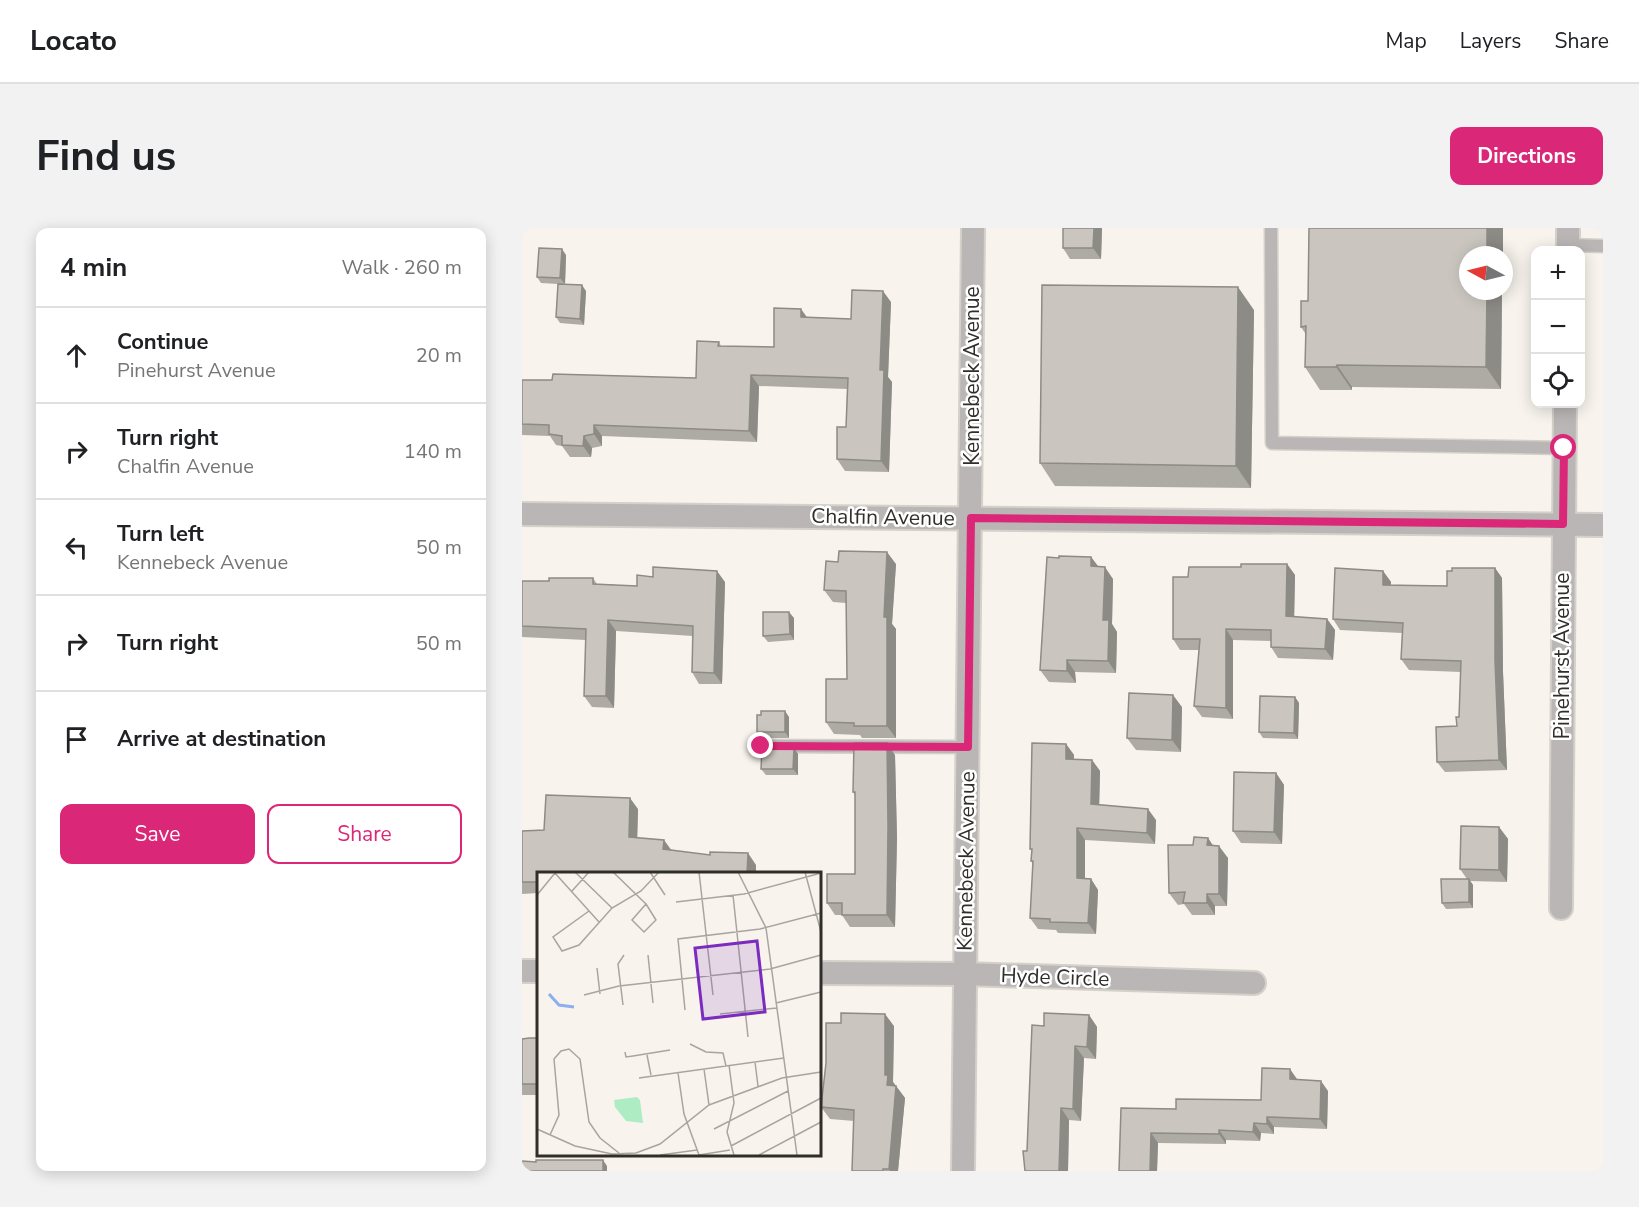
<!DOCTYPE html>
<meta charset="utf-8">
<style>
:root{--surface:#fff;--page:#f2f2f2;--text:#202124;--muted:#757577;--line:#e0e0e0;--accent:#db2777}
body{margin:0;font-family:"Nunito Sans",sans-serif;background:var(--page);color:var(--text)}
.controls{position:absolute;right:18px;top:18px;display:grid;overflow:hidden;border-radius:12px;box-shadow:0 3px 15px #0003}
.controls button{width:54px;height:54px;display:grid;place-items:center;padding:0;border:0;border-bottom:2px solid var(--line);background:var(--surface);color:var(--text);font:30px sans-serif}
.compass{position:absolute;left:937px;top:18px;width:54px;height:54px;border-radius:50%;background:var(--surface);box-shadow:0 3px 15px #0003;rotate:277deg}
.stop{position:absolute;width:18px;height:18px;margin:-14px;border:4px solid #db2777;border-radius:50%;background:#fff}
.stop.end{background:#db2777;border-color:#fff;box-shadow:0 2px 6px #0008}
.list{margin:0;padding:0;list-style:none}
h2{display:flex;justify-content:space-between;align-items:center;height:78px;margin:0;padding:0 24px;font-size:26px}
h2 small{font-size:20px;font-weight:400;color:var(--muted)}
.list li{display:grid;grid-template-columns:39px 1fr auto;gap:18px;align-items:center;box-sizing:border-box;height:96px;padding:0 24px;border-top:2px solid var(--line)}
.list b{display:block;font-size:22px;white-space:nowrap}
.list p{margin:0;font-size:20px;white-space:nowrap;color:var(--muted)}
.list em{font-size:20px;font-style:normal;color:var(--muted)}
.actions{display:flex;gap:12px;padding:18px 24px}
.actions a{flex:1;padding:14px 0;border:2px solid var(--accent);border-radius:12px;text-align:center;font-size:21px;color:var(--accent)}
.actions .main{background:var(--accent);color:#fff}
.icon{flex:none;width:33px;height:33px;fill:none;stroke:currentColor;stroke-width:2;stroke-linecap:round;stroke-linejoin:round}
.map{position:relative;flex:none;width:1081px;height:943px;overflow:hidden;border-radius:12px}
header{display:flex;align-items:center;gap:36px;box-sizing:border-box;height:84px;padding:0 30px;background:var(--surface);border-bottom:2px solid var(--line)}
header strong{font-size:28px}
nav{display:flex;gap:33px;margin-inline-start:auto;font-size:21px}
.intro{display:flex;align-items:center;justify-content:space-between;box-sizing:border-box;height:144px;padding:0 36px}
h1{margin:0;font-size:42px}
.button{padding:15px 27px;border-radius:12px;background:var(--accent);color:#fff;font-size:21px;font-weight:700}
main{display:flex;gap:36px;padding:0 36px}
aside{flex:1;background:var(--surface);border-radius:12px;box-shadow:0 3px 15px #0003}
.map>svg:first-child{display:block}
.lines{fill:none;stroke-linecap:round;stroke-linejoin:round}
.service-casing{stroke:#d4d0ca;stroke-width:15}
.minor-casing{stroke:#d4d0ca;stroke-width:26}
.service{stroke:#bab6b5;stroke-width:12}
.minor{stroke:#bab6b5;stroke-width:22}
.wall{fill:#aeaaa4}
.shaded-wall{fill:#8d8b86}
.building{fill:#cac6bf;stroke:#8d8b86;stroke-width:1.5}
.route{stroke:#db2777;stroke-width:8}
.labels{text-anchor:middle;stroke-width:5;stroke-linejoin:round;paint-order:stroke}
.street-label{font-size:21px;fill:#302e2b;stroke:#fff}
.inset-river{fill:none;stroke:#8daef0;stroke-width:3}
.inset-road{fill:none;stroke:#a8a59f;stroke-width:1.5}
.view{fill:#7b2cbf;fill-opacity:0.15;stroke:#7b2cbf;stroke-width:3}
.inset-edge{fill:none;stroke:#302e2b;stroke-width:3}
</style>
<header>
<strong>Locato</strong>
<nav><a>Map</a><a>Layers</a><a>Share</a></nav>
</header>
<div class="intro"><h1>Find us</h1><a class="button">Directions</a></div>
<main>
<aside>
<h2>4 min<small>Walk · 260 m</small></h2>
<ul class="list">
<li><svg class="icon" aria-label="ahead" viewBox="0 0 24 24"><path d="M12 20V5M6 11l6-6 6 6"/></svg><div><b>Continue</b><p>Pinehurst Avenue</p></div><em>20 m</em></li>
<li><svg class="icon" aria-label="right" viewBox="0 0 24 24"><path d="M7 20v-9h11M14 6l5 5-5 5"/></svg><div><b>Turn right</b><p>Chalfin Avenue</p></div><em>140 m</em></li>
<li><svg class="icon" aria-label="left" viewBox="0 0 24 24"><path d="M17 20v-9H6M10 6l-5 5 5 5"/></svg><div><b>Turn left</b><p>Kennebeck Avenue</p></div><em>50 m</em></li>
<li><svg class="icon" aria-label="right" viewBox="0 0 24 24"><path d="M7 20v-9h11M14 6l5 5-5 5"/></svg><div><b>Turn right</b></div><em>50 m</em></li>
<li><svg class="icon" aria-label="arrive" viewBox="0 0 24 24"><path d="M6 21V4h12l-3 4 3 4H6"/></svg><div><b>Arrive at destination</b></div></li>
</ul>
<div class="actions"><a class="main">Save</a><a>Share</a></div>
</aside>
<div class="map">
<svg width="1081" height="943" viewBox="0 0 1081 943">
<rect width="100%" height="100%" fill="#f8f4ed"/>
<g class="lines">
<defs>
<g id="service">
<polyline points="749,0 750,215 1042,220"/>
<polyline points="1046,17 1081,18"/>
<polyline points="239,518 446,519"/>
</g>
<g id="minor">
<polyline points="1046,0 1046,22"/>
<polyline points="0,286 1081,297"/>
<polyline points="1039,680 1043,176"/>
<polyline points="0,743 16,743"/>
<polyline points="297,745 443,746 732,755"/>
<polyline points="441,943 451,0"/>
</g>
</defs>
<use href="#service" class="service-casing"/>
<use href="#minor" class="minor-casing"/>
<use href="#service" class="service"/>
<use href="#minor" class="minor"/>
</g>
<g class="wall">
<polygon points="580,0 579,31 548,31 541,20"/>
<polygon points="787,0 981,0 981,27 946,27 946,63 980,63 979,161 830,159 830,162 798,162 783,139 783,105 779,99 786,73"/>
<polygon points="44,27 43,56 64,63 62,97 38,95 34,89 36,56 19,55 15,49"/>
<polygon points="369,74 366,149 370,154 367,244 323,243 315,231 324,199 325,161 237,158 235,214 80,208 80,218 70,220 69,229 48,229 40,218 34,217 28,208 0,207 0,152 30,152 174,150 197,114 199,118 252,119 284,89 329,91"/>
<polygon points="732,82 729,260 533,258 518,235"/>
<polygon points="569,329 576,338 591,351 590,396 595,404 594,445 553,444 554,455 527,454 518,442 537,330"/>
<polygon points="374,336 370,396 374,401 374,510 340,510 338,507 312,506 304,494 325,451 324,375 311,374 302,362"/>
<polygon points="765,336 773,347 772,389 805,391 813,402 811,432 756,430 749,419 749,413 711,412 711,491 680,489 672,478 677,422 658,422 651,411 719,339"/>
<polygon points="973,340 980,350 981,444 985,542 923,544 915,534 935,498 937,489 939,444 887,442 879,431 880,405 818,402 811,391 861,343 869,354 869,357 925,358"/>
<polygon points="71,350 75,356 115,358 203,354 200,456 177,456 170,444 171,408 94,403 92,480 70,479 62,468 64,412 0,409 0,353 27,353"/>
<polygon points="272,390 272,412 246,414 241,408"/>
<polygon points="773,469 777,475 776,511 741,510 737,504"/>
<polygon points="660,479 659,524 614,522 605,510"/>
<polygon points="239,487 267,489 267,510 239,510 235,504"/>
<polygon points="544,516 552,527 552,531 570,532 578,543 577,577 634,592 633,616 563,612 563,651 569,651 576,662 574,706 536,705 534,702 516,701 508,690 511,636 509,633 510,623 508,621"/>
<polygon points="272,520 276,526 276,547 244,547 239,541"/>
<polygon points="373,527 375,610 373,699 328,699 320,687 313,687 305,675 333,646 333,567 331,564"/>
<polygon points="754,545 762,557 760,616 719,615 711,603"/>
<polygon points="116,581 115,610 150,622 234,637 234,646 16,646 16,665 0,666 0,603 22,602"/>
<polygon points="977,599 986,611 985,654 948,653 951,657 951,680 924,681 920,675 945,651 938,641"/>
<polygon points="686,610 691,618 706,630 705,678 693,678 693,687 670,687 662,676 656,677 647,665 671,617"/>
<polygon points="567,787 575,799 574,831 562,830 559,893 547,892 546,943 503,943 522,798"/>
<polygon points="372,798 371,854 383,870 376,943 330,943 332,893 308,891 299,879"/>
<polygon points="16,810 16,867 0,867 0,868 0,811"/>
<polygon points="775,851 806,863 805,901 752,899 752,906 739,905 738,913 704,912 704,916 636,915 635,943 597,943 599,880 654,881 739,872"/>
</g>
<g class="shaded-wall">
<polygon points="572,0 580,0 579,31 571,20"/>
<rect x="965" y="0" width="16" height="27"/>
<polygon points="40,21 44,27 43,56 38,50"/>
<polygon points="60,57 64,63 62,97 58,91"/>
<polygon points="716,59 732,82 729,260 714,238"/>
<polygon points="361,63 369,74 366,149 370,154 367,244 359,233 358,142"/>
<polygon points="965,63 980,63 979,161 964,139"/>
<polygon points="279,81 287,92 279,89"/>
<polygon points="815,137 830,159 830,162 814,139"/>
<polygon points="229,147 237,158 235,214 227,203"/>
<polygon points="72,197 80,208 80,218 72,206"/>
<polygon points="62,208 70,220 69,229 61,218"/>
<polygon points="365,324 374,336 370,396 374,401 374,510 365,498 362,389"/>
<polygon points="569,329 578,341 569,338"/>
<polygon points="765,336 773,347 772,399 764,388"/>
<polygon points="583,339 591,351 590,396 595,404 594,445 586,433 581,392"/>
<polygon points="973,340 980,350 981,444 985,542 977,532 973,433"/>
<polygon points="195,343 203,354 200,456 192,445"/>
<polygon points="861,343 869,354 868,368 861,357"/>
<polygon points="267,384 272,390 272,412 268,406"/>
<polygon points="805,391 813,402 811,432 803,421"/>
<polygon points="86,392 94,403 92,480 84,468"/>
<polygon points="704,401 711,412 711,491 704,480"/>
<polygon points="545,432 553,444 554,455 545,443"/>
<polygon points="651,467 660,479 659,524 650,512"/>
<polygon points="773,469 777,475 776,511 772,505"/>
<polygon points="263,483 267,489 267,510 263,504"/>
<polygon points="365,515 373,527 375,610 373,699 365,687"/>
<polygon points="544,516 552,527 551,543 544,531"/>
<polygon points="272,520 276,526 276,547 271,541"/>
<polygon points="570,532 578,543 577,587 569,576"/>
<polygon points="754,545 762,557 760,616 752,604"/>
<polygon points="108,570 116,581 115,620 107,609"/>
<polygon points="626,581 634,592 633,616 625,605"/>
<polygon points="977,599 986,611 985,654 977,642"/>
<polygon points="555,600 563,612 563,661 555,650"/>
<polygon points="686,610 694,622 685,617"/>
<polygon points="142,612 150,623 141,621"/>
<polygon points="697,618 706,630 705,678 697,666"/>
<polygon points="226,625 234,637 234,646 225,646"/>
<polygon points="569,651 576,662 574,706 566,695"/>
<polygon points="947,651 951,657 951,680 947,674"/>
<polygon points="685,666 693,678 693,687 685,675"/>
<polygon points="363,786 372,798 371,854 383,870 376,943 368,943 367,941 365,857 363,847"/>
<polygon points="567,787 575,799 574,831 565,819"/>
<polygon points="553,818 562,830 559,893 551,881"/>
<polygon points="768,841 775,851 775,861 768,851"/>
<polygon points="799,853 806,863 805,901 798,891"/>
<polygon points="539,880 547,892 546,943 537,943"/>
<polygon points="745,889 752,899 752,906 745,896"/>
<polygon points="732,895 739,905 738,913 731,904"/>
<polygon points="697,902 704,912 704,916 697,906"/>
<polygon points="629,905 636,915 635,943 628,943"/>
<polygon points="81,932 85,938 85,943 81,943"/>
</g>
<g class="building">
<polygon points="541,0 572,0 571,20 541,20"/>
<polygon points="787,0 965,0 965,27 946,27 946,63 965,63 964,139 815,137 814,139 783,139 784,98 779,99 779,73 786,73"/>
<polygon points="17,20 40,21 38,50 15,49"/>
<polygon points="36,56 60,57 58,91 34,89"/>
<polygon points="520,57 716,59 714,238 518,235"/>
<polygon points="330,62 361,63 358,142 362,142 359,233 315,231 315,199 324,199 326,150 229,147 227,203 72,197 72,206 62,208 61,218 40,217 40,208 27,206 27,197 0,196 0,152 30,152 31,146 174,150 175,113 197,114 196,118 252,119 252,80 279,81 279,89 329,91"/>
<polygon points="317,323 365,324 362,389 365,389 365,498 332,498 332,495 304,494 304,451 325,451 324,363 302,362 304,333 316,334"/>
<polygon points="537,328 569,329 569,338 583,339 581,392 587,392 586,433 545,432 545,443 518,442 525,329 537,330"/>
<polygon points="719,336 765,336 764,388 805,391 803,421 749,419 749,402 704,401 704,480 672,478 678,411 651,411 651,349 666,349 667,339 719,339"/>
<polygon points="131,339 195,343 192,445 170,444 171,398 86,392 84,468 62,468 64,401 0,398 0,353 27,353 27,350 71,350 71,356 115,358 115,347 131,349"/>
<polygon points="813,340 861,343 861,357 925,358 925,343 930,343 930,340 973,340 973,433 977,532 915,534 914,499 935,498 934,489 937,489 939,433 879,431 881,395 811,391"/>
<polygon points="241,384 267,384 268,406 241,408"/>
<polygon points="607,465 651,467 650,512 605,510"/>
<polygon points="738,468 773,469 772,505 737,504"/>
<polygon points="239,483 263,483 263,504 235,504 235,487 239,487"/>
<polygon points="332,515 365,515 366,598 365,687 320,687 320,675 305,675 305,646 333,646 333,564 331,564"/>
<polygon points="510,515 544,516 544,531 570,532 569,576 626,581 625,605 555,600 555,650 569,651 566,695 528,694 528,691 508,690 511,633 509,633 510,621 508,621"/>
<polygon points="240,520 272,520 271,541 239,541"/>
<polygon points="712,544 754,545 752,604 711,603"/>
<polygon points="24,567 108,570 107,609 142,612 141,621 188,627 188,624 226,625 225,646 16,646 16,654 0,654 0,603 22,602"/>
<polygon points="939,598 977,599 977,642 938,641"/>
<polygon points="672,609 686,610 685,617 697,618 697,666 685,666 685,675 661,675 663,664 647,665 646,617 671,617"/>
<polygon points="919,651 947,651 947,674 920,675"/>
<polygon points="319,785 363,786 363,847 366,847 365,857 374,858 367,941 361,941 361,943 330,943 332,882 299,879 304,835 304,795 319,795"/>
<polygon points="522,785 567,787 565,819 553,818 551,881 539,880 537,943 503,943 501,923 505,923 510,797 522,798"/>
<polygon points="7,810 16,810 16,856 0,856 0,811"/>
<polygon points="740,840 768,841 768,851 799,853 798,891 745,889 745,896 732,895 731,904 697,902 697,906 629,905 628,943 597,943 599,880 654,881 654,871 739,872"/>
<polygon points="14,932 81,932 81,943 0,943 0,933 14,934"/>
</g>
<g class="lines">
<polyline class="route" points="239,518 446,519 449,290 1041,296 1042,220"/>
</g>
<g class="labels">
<g class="street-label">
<text transform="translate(450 148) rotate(-90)" y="7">Kennebeck Avenue</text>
<text transform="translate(361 289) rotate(1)" y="7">Chalfin Avenue</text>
<text transform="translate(1040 428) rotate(-90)" y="7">Pinehurst Avenue</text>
<text transform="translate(444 633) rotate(-89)" y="7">Kennebeck Avenue</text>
<text transform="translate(533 749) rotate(2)" y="7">Hyde Circle</text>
</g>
</g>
<g transform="translate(15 644)">
<rect width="284" height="284" fill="#f8f4ed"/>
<path d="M100,225L103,228L106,251L89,249L78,235L77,228Z" fill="#aeecc3"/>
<path class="inset-river" d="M12,122L22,133L37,135"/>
<path class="inset-road" d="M17,0L62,50M38,0L75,36M76,0L109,32M113,0L128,23M162,0L176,123M201,0L229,56L260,283M268,0L284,60M35,19L52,0M0,23L18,1M196,23L211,165M139,30L207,22L284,1M109,32L119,48L107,60L95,48ZM52,39L16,65L25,79L42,73L75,36L104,19L122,0M111,83L116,131M60,96L63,122M47,123L82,114L233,97L284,83M239,131L284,120M86,133L81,92L87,83M148,138L141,67L223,57L284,41M183,142L240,136M153,172L169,180L186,181L189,194M88,180L89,185L96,184L133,178M110,183L114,203M218,190L221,214M192,193L197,231L190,260L197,283M167,197L172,233M141,201L147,242L162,283M102,206L247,186M0,257L38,274L75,282L99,281L123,272L172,233L245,206L284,200M177,257L251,219M13,263L22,243L17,187L24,179L32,177L43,187L52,250L63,266L82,281M194,274L284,226M123,283L160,278M162,283L193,278M222,283L284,250"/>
<path class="view" d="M220,69L228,140L166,147L158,76Z"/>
<rect width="284" height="284" class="inset-edge"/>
</g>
</svg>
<div class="controls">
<button>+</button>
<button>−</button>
<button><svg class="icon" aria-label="locate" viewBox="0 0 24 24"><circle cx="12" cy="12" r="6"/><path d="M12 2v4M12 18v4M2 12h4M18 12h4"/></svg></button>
</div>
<svg class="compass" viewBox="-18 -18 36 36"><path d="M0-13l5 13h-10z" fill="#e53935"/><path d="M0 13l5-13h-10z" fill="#757577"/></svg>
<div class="stop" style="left:1042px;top:220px"></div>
<div class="stop end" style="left:239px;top:518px"></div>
</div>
</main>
